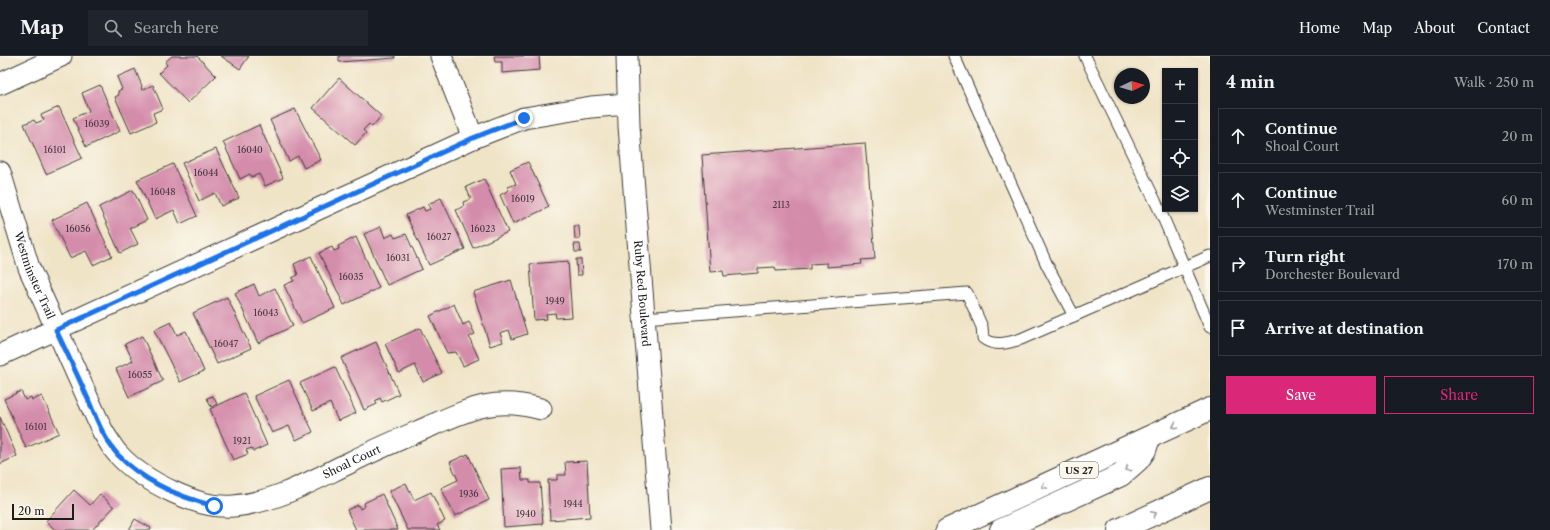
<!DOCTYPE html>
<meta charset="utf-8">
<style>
:root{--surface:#171b24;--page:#20242c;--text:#f1f3f6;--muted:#9ea1a6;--line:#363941;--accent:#db2777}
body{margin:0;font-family:"Libre Caslon Text",serif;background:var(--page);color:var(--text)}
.controls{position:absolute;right:12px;top:12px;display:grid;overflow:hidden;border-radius:0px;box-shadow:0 1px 3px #0004}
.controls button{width:36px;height:36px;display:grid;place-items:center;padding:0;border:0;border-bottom:1px solid var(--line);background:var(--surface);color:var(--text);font:20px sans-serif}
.compass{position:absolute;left:1114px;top:12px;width:36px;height:36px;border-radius:50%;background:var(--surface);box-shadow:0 1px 3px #0004;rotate:86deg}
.scale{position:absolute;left:12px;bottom:10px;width:62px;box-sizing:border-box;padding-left:4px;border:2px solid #1c1c1c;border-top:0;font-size:11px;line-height:14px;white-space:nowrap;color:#1c1c1c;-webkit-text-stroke:3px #fbf7ec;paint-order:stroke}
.stop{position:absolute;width:12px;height:12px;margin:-9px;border:3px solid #1a73e8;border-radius:50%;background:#fff}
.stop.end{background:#1a73e8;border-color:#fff;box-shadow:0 1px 4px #0008}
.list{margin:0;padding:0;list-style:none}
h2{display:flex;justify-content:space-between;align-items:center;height:52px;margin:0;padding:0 16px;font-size:17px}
h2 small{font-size:13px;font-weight:400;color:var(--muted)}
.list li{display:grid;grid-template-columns:26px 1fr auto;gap:12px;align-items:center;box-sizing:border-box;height:56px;margin:0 8px 8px;padding:0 8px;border:1px solid var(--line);border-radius:0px}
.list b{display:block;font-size:15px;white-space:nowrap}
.list p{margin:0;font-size:13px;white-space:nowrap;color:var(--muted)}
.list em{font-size:13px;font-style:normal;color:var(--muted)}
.actions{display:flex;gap:8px;padding:12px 16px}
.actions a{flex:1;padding:9px 0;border:1px solid var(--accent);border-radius:0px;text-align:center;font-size:14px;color:var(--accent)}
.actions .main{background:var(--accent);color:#fff}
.icon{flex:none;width:22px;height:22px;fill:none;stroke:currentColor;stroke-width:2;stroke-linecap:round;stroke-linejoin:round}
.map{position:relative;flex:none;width:1210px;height:474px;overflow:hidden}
header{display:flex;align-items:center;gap:24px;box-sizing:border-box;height:56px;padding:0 20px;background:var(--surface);border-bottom:1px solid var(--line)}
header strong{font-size:19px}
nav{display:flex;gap:22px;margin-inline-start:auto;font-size:14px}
.search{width:280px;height:36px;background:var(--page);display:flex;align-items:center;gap:10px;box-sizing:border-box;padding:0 14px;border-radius:0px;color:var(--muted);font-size:15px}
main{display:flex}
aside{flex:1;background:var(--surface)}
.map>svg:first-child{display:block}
.building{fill:#d48cab}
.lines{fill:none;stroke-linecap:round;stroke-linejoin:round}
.service-casing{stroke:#3c3a36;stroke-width:13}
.minor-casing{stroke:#3c3a36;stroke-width:23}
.trunk-casing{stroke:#3c3a36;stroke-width:24}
.service{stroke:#fff;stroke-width:11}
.minor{stroke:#fff;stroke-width:21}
.trunk{stroke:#fff;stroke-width:22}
.oneway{stroke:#999}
.route{stroke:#1a73e8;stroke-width:5}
.labels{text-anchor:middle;stroke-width:3;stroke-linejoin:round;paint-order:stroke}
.number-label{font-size:9px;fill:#4a3840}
.shield{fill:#fbf7ec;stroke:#5f5e5a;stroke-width:1}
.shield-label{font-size:10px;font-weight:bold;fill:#1c1c1c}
.street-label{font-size:11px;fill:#1c1c1c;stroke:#fbf7ec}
</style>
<header>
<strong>Map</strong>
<div class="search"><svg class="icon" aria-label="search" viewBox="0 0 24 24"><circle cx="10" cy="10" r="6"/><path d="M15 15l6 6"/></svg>Search here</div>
<nav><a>Home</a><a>Map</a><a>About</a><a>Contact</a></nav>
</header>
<main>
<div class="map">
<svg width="1210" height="474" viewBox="0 0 1210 474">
<rect width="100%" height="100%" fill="#fbf7ec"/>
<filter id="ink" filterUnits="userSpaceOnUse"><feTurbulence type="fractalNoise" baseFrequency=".025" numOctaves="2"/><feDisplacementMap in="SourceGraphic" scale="8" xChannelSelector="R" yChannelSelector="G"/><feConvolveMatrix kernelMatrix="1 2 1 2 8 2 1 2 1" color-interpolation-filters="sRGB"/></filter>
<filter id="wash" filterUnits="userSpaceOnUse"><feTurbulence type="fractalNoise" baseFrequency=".012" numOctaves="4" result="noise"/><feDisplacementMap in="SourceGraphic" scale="16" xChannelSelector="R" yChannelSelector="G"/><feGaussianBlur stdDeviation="0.9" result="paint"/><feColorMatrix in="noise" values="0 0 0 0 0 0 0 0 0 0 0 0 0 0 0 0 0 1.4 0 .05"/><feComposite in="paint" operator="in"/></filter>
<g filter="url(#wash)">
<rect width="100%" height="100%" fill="#f0e4c7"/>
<g id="blocks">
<g class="building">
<polygon points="172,0 197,0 216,20 188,47 159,17 167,9 165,6"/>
<polygon points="221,0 249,0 240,13"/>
<polygon points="339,0 395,0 395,2 339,6"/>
<polygon points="494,0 539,0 540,14 502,17 502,6 495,6"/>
<polygon points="135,13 142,30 141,31 142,34 153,29 163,53 153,57 156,66 131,77 115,41 119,39 118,35 122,33 117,21"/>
<polygon points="339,22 381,60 372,71 369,68 363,74 366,77 355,89 313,52"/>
<polygon points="100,29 120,75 86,91 73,62 89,55 82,37"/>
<polygon points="59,51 82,102 46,118 24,68 34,64 36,67 44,64 41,59"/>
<polygon points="295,53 321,104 304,112 298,100 289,105 270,64"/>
<polygon points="259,69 283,122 265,130 259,118 252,121 250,118 240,123 223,86"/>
<polygon points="865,87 867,109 868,109 875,203 861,204 862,208 827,211 827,207 810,208 810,213 776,215 775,211 758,212 758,217 724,220 723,215 710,216 702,99"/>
<polygon points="216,93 239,142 221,150 215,137 199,145 182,107"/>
<polygon points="528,106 549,151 513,168 500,139 509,134 508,131 516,128 510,114"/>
<polygon points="173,108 197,160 180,168 174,154 155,163 137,124"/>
<polygon points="484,123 508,176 473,192 456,154 464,150 463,146 471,143 466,131"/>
<polygon points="133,134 147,164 130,172 138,188 120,197 99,151"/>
<polygon points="441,142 465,193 429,209 406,159 423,151 425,155 430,153 428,148"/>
<polygon points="87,147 112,200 93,209 86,195 70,202 52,164"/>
<polygon points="574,170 579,170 580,183 575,183"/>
<polygon points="381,171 385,182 393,178 395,182 406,178 422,213 387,229 364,178"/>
<polygon points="356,181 379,232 344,249 319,197 332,191 334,195 339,193 338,190"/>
<polygon points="574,188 580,188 581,196 575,196"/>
<polygon points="311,200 335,252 302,267 284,229 294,225 292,222 298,219 294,208"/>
<polygon points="576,203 581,203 582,219 577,219"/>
<polygon points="568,205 572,261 556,262 555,257 546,258 547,263 534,264 530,208"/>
<polygon points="511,224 527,278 512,283 509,274 500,277 503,286 490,290 473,236"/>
<polygon points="254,228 259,240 275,232 293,270 258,287 235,237"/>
<polygon points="227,241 251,292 217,308 193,257"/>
<polygon points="454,248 463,269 469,266 475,278 469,281 479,303 463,310 456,296 447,297 430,260"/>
<polygon points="171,266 177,279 186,275 204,315 180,326 154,274"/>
<polygon points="420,272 442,317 423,326 415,309 399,317 385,288"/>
<polygon points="142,280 163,325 129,341 116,313 133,305 125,288"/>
<polygon points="376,286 399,338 382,346 380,342 375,345 377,348 364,354 341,302"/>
<polygon points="335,311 356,357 338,365 330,347 313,355 300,327"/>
<polygon points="289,324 313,376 296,384 289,370 272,377 254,340"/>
<polygon points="21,335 25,344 31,341 32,344 42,340 59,377 26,392 4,343"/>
<polygon points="244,337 267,389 254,395 252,392 246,394 248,398 233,404 210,353"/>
<polygon points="213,340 217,348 211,351 207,342"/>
<polygon points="0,361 17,400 0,408"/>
<polygon points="468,398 489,444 455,460 441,432 458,424 450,406"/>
<polygon points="587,405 590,461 550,464 548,424 557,424 557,419 566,419 565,406"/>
<polygon points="521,412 522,424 530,424 530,427 540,427 543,468 504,471 501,413"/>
<polygon points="406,427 414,444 431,436 445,465 437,469 440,474 408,474 389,435"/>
<polygon points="74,434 90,449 100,438 114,451 92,474 55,474 46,465"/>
<polygon points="382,438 398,474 356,474 347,454 358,449 360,453 365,450 364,447"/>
<polygon points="135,463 151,472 150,474 129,474"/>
</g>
</g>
</g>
<g filter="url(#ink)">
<use href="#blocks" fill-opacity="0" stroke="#3c3a36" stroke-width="1"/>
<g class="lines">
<defs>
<g id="service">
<polyline points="954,0 1047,209 1074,260"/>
<polyline points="1085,0 1162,159 1210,271"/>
<path d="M644,262L967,237L982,271L983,282C994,291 1008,287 1021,283L1210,200"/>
</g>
<g id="minor">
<polyline points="441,0 473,82"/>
<path id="s1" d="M627,0L629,70L661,474"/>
<polyline points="0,28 61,0"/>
<path id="s2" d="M0,116L29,212L103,376C108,383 112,392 118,398C133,415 154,427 173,436C193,445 212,452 234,450C277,446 315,423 353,405C377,393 403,382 428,371C469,353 495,340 541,353"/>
<polyline points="0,299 473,82 524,62 591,51 627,48"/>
</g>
<g id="trunk">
<polyline points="947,474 1210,353"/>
<polyline points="1001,474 1121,419 1138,404 1145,394 1149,382"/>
<polyline points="1119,474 1210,432"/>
</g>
</defs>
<use href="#service" class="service-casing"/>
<use href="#minor" class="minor-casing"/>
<use href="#trunk" class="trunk-casing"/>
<use href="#service" class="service"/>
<use href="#minor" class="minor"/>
<use href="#trunk" class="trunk"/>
</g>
<defs><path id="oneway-chevron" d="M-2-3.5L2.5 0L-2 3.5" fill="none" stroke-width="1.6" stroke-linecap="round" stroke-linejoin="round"/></defs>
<g class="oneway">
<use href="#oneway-chevron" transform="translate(1175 370) rotate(155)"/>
<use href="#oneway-chevron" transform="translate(1128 413) rotate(142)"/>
<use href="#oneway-chevron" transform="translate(1044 430) rotate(155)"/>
<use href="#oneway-chevron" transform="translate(1154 458) rotate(-25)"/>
</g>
</g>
<g class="lines" filter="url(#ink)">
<path class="route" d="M214,450C179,441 143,425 118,399C104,383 96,362 88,343C78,320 67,297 56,274L473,82L524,62"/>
</g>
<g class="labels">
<g class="number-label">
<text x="97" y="71">16039</text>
<text x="55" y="97">16101</text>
<text x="250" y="97">16040</text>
<text x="206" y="120">16044</text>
<text x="163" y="139">16048</text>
<text x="523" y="146">16019</text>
<text x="781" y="152">2113</text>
<text x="78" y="176">16056</text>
<text x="483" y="176">16023</text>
<text x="439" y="184">16027</text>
<text x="398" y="205">16031</text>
<text x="351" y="224">16035</text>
<text x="555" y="248">1949</text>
<text x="266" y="260">16043</text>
<text x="226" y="291">16047</text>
<text x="140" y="322">16055</text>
<text x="36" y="374">16101</text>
<text x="242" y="388">1921</text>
<text x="469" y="441">1936</text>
<text x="573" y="451">1944</text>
<text x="526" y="461">1940</text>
</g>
<rect class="shield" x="1060" y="406" width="38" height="16" rx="3"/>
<g class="shield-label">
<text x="1079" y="418">US 27</text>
</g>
<g class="street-label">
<text dy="4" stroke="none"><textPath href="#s2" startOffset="109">Westminster Trail</textPath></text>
<text dy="4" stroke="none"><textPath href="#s1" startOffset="238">Ruby Red Boulevard</textPath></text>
<text dy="4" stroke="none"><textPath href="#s2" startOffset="564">Shoal Court</textPath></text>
</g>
</g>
</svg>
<div class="controls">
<button>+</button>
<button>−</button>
<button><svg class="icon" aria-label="locate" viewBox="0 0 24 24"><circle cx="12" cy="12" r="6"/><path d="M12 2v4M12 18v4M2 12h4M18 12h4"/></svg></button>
<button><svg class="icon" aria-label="layers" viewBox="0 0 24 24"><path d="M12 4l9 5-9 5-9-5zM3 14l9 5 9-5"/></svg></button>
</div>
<svg class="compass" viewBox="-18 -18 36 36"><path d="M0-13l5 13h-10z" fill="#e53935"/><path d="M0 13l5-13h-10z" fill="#9ea1a6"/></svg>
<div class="scale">20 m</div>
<div class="stop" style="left:214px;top:450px"></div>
<div class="stop end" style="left:524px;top:62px"></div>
</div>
<aside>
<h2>4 min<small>Walk · 250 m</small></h2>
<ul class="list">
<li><svg class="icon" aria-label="ahead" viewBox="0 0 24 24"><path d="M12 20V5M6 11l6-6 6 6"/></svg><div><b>Continue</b><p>Shoal Court</p></div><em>20 m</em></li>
<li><svg class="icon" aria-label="ahead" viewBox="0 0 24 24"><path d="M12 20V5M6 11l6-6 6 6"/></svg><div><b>Continue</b><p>Westminster Trail</p></div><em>60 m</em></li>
<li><svg class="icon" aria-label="right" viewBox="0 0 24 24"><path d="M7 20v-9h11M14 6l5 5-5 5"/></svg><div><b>Turn right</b><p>Dorchester Boulevard</p></div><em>170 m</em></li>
<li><svg class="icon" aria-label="arrive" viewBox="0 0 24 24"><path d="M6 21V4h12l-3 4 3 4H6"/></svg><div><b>Arrive at destination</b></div></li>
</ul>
<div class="actions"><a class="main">Save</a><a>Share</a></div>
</aside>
</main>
